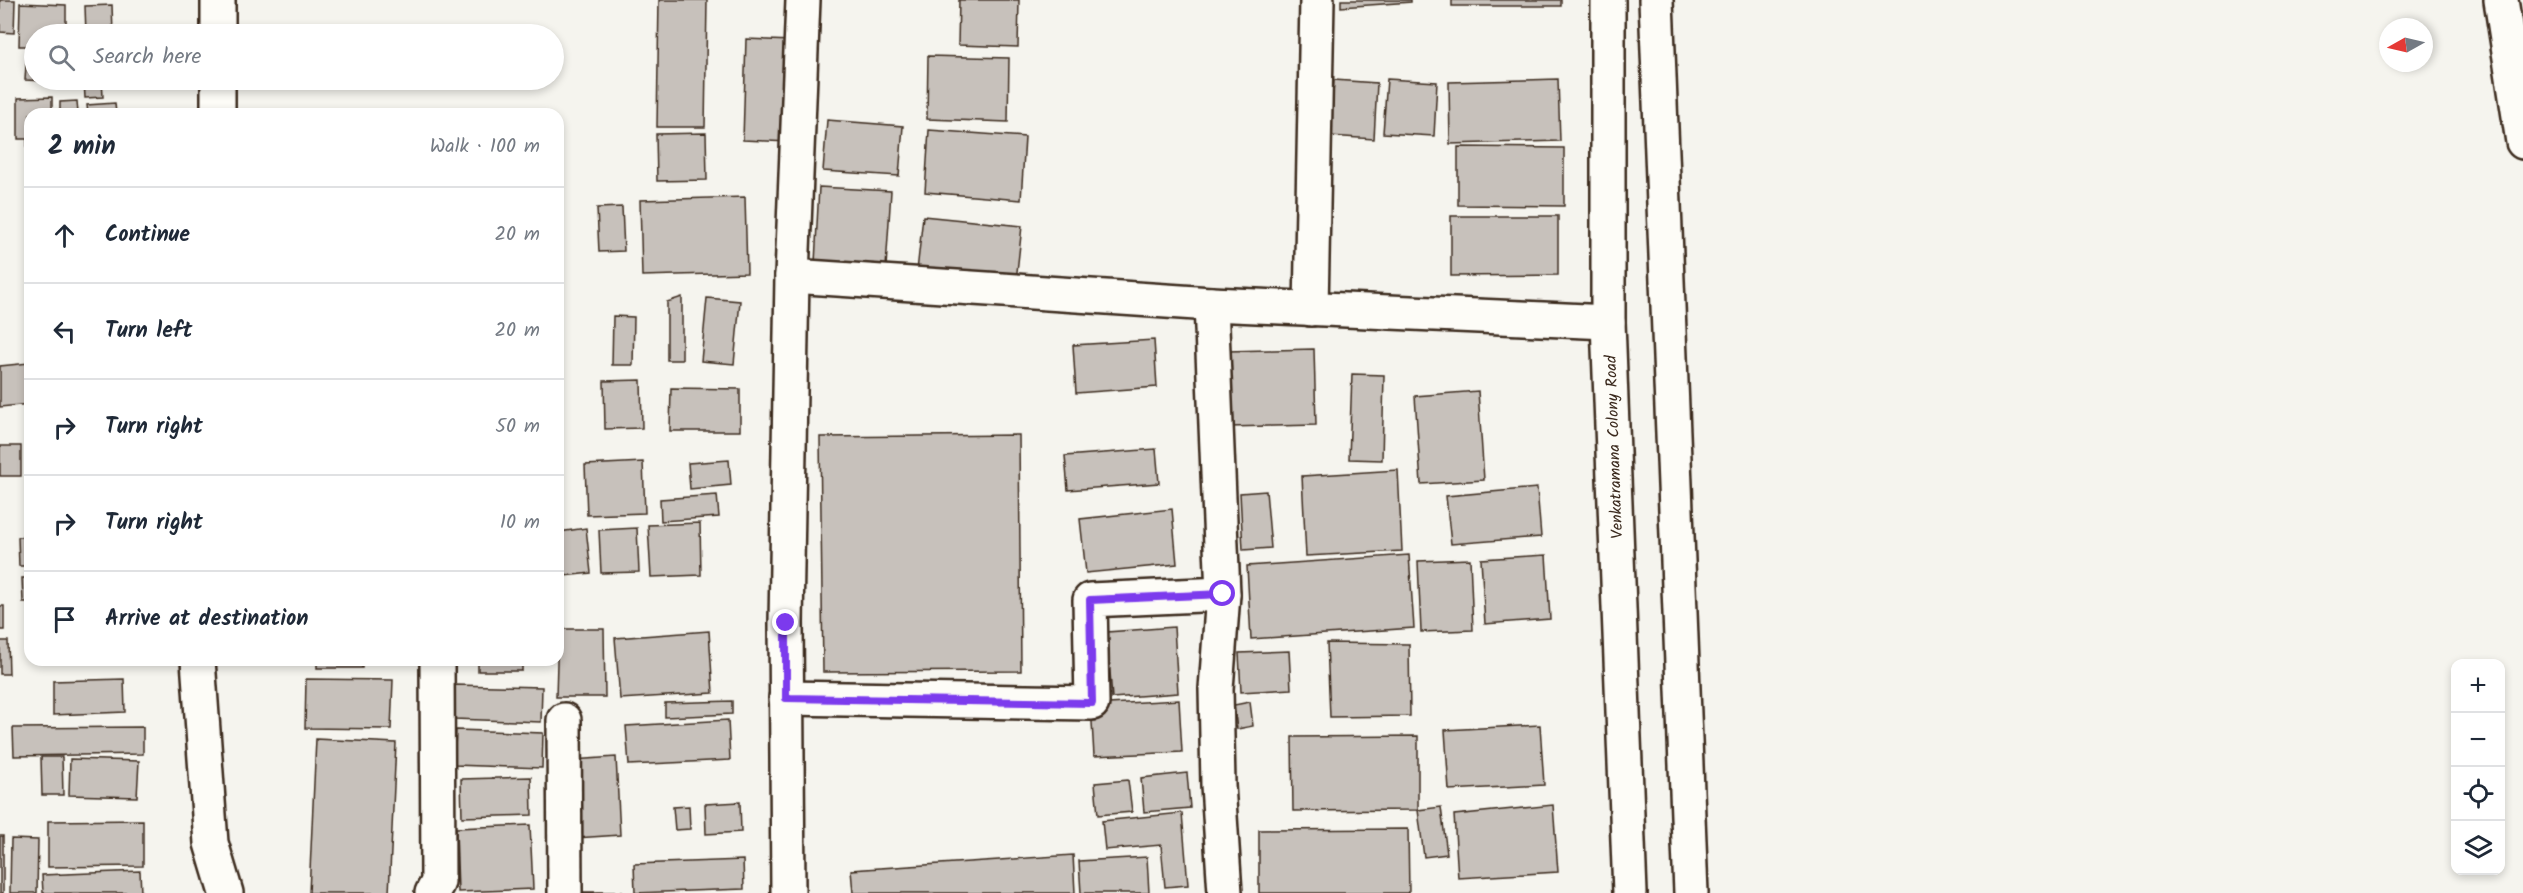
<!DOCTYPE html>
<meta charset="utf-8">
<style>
:root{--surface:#fff;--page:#f2f2f3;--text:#1f2937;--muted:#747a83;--line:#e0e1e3}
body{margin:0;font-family:Kalam,sans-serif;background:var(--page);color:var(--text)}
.controls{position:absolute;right:18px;bottom:18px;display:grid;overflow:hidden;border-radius:12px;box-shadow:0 3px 9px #0003}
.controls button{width:54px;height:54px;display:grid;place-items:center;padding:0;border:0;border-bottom:2px solid var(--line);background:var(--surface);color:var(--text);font:30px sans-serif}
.compass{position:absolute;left:2379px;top:18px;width:54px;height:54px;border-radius:50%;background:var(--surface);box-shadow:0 3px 9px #0003;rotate:262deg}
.stop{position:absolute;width:18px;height:18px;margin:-14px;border:4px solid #7c3aed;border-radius:50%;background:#fff}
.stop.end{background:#7c3aed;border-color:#fff;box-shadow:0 2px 6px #0008}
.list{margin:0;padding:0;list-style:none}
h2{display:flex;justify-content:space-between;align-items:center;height:78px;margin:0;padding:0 24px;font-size:26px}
h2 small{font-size:20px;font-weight:400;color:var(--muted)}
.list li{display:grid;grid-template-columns:39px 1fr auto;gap:18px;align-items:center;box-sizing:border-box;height:96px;padding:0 24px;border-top:2px solid var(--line)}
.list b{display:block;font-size:22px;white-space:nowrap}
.list em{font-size:20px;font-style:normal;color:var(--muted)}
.icon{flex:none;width:33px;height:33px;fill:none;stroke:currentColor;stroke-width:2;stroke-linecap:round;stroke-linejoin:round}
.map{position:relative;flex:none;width:2523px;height:893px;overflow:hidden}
.search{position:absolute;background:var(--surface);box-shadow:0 3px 9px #0003;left:24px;top:24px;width:540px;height:66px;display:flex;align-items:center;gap:15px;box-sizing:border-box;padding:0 21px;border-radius:33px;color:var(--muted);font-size:22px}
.panel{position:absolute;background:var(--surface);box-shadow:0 3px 9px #0003;left:24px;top:108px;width:540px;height:558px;border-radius:18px}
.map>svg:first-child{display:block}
.building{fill:#c7c1bb;stroke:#3b2a1e;stroke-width:1.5}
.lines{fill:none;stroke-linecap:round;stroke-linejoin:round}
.street-casing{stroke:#3b2a1e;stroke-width:38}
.secondary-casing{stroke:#3b2a1e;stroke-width:38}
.street{stroke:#fdfcf7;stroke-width:33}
.secondary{stroke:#fdfcf7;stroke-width:33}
.route{stroke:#7c3aed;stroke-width:8}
.labels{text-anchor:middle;stroke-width:5;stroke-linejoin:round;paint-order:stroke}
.street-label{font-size:16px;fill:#3b2a1e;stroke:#fdfcf7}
</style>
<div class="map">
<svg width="2523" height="893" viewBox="0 0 2523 893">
<rect width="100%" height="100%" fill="#f5f4ee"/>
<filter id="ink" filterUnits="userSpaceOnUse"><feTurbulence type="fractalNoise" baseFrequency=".0167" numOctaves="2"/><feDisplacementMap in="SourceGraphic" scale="12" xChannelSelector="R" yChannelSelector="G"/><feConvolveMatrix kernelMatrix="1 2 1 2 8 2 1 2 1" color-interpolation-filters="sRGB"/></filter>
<g filter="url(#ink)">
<g class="building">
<polygon points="0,0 15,0 14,33 0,32"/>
<polygon points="659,0 707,0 705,127 657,127"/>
<polygon points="959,0 1019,0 1018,47 958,45"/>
<polygon points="1341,0 1411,0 1411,2 1341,7"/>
<rect x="1452" y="0" width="109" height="6"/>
<polygon points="20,3 66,5 66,34 34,34 34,46 19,46"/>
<polygon points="112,5 113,34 86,34 85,6"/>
<polygon points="746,39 792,41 790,142 743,140"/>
<polygon points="27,50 34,50 34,80 69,82 25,80"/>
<polygon points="928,56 1009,58 1008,122 927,119"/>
<polygon points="1387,79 1437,82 1434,136 1383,133"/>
<polygon points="1558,79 1560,141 1450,144 1449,82"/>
<polygon points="84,80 102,80 103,97 85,98"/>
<polygon points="1334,80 1377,83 1374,139 1330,136"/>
<polygon points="52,97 52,114 30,114 30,170 28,170 27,139 18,139 18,98"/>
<polygon points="77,101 78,114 60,114 60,102"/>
<polygon points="115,103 116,114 88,114 87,105"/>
<polygon points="827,120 903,126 899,176 823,171"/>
<polygon points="929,130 1025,137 1021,200 925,192"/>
<polygon points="706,133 707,180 657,181 656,134"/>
<polygon points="1458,147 1564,148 1564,206 1458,205"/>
<polygon points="819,187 891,191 886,267 815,263"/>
<polygon points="745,197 747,273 642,276 640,200"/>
<polygon points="622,207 624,251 599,252 597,208"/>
<polygon points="923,216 1022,226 1016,281 917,271"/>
<polygon points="1451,216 1558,216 1558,275 1451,276"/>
<polygon points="682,297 682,360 667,360 667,302"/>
<polygon points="707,298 740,301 734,364 701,361"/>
<polygon points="613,316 634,317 633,365 612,365"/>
<polygon points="1154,340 1157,387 1076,393 1073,345"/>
<polygon points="1314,349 1316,425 1229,427 1227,351"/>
<polygon points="29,363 30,404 0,407 0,366"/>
<polygon points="1352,374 1384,375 1382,460 1349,459"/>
<polygon points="641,380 642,428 605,429 604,381"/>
<polygon points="671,388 740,389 740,431 670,431"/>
<polygon points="1478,391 1484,480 1421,484 1415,396"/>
<polygon points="1019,435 1021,671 823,672 820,437"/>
<rect x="0" y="446" width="21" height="30"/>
<polygon points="1156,449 1159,483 1068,490 1065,456"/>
<polygon points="729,460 731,485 690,489 688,463"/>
<polygon points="643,462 645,513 587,515 585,465"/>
<polygon points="1398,470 1402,551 1306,556 1302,476"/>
<polygon points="28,487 30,487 30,520 29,520"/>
<polygon points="1537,488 1541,537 1451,544 1446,496"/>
<polygon points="1266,491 1271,548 1243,550 1240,493"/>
<polygon points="717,495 719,517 661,521 660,499"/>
<polygon points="1172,509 1177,564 1086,573 1080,519"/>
<polygon points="700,523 701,575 651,577 648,525"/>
<polygon points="586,528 591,573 564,576 559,532"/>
<polygon points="637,528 639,572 601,573 599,530"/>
<polygon points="18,537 30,537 30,566 19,566"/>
<polygon points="1409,555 1414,628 1251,639 1247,566"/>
<polygon points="1546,555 1550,619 1485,624 1481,559"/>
<polygon points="1470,559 1473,630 1421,632 1418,561"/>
<polygon points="22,578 30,578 30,602 23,602"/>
<rect x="0" y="606" width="4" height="24"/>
<polygon points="1174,627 1178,693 1112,698 1107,632"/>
<polygon points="558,629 604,629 605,697 556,697"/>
<polygon points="709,631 713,693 620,699 615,638"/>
<polygon points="0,641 8,641 9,674 0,674"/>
<polygon points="1327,643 1409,644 1410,716 1330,717"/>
<polygon points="1289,651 1291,689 1241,692 1239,653"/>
<rect x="317" y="660" width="45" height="8"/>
<rect x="478" y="660" width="44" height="11"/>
<polygon points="124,679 125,712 53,715 53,681"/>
<polygon points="306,679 393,680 391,729 305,728"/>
<polygon points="454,685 542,687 541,722 454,719"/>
<polygon points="1179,700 1182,752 1094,756 1091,705"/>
<polygon points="732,701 732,714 665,717 665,703"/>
<polygon points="1250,702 1253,726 1237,729 1234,705"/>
<polygon points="728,720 730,760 629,765 626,726"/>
<polygon points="1540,725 1544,785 1449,790 1445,730"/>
<polygon points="143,727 143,754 14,756 13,728"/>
<polygon points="456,730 543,733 542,768 454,765"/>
<polygon points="1418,736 1418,810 1293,811 1292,737"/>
<polygon points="316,739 396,743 389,893 309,893"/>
<polygon points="41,757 62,757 63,795 42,795"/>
<polygon points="616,757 620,835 576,838 572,760"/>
<polygon points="70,759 139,761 137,797 69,795"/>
<polygon points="1187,773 1190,808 1144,812 1141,778"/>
<polygon points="531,777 532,815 462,817 461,779"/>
<polygon points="1128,780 1132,812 1098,815 1095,783"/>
<polygon points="740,802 741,832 706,834 705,804"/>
<polygon points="1553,805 1558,872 1458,878 1454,815"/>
<polygon points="689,806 690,829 675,830 673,807"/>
<polygon points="1441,807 1447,854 1424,857 1418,810"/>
<polygon points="1182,813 1188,885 1165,887 1161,845 1105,850 1102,821"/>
<polygon points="143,820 143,866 48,867 48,821"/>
<polygon points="530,825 533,889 458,892 456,828"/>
<polygon points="1408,829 1409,893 1259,893 1259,830"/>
<rect x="0" y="836" width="3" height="57"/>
<polygon points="11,839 38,840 37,893 10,893"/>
<polygon points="1073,855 1075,893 853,893 851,870"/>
<polygon points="1147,857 1149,893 1081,893 1079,861"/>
<polygon points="743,860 744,889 635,893 634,864"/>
<polygon points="140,871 141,893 43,893 42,875"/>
<rect x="579" y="892" width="43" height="1"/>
</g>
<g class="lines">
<defs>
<g id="street">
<polyline points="2501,0 2523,142"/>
<polyline points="218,34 218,0"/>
<polyline points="218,114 218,80"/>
<polyline points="792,276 1211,304 1608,322"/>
<polyline points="1211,304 1223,594 1216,689 1218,785 1225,893"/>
<polyline points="1311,309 1317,0"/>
<polyline points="198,660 211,843 226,893"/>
<polyline points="786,698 1092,703 1090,600 1223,594"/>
<polyline points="564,720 565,893"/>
<polyline points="432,893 438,882 437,660"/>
<polyline points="788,893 786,623 792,276 803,0"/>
</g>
<g id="secondary">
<polyline points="1608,0 1608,322 1630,893"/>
<polyline points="1656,0 1691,893"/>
</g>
</defs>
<use href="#street" class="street-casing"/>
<use href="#secondary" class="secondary-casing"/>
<use href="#street" class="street"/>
<use href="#secondary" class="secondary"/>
</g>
</g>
<g class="lines" filter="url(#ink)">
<polyline class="route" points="786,623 786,698 1092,703 1090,600 1223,594"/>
</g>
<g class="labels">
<g class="street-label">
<text transform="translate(1613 447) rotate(-92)" y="6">Venkatramana Colony Road</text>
</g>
</g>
</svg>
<div class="controls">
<button>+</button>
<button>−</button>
<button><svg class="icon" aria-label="locate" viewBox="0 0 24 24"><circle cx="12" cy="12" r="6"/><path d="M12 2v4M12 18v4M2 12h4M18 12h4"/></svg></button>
<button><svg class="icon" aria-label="layers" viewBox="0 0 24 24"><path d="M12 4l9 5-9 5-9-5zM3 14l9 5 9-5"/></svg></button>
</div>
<svg class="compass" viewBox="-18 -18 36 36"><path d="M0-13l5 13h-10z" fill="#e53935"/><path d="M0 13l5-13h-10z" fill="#747a83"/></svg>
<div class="stop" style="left:1223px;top:594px"></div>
<div class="stop end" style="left:786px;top:623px"></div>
<div class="search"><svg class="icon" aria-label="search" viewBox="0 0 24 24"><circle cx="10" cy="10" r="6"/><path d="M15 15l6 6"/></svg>Search here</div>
<section class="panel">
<h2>2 min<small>Walk · 100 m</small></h2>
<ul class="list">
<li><svg class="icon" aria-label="ahead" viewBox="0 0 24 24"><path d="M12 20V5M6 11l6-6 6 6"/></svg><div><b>Continue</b></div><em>20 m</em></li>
<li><svg class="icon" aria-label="left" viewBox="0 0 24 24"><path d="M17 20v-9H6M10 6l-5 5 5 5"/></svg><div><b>Turn left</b></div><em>20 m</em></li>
<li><svg class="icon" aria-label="right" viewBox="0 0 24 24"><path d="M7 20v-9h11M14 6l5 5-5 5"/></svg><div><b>Turn right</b></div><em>50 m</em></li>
<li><svg class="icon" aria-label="right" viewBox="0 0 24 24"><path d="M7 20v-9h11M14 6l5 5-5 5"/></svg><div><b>Turn right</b></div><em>10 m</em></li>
<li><svg class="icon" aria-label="arrive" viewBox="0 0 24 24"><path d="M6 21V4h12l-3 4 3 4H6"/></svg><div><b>Arrive at destination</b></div></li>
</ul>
</section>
</div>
